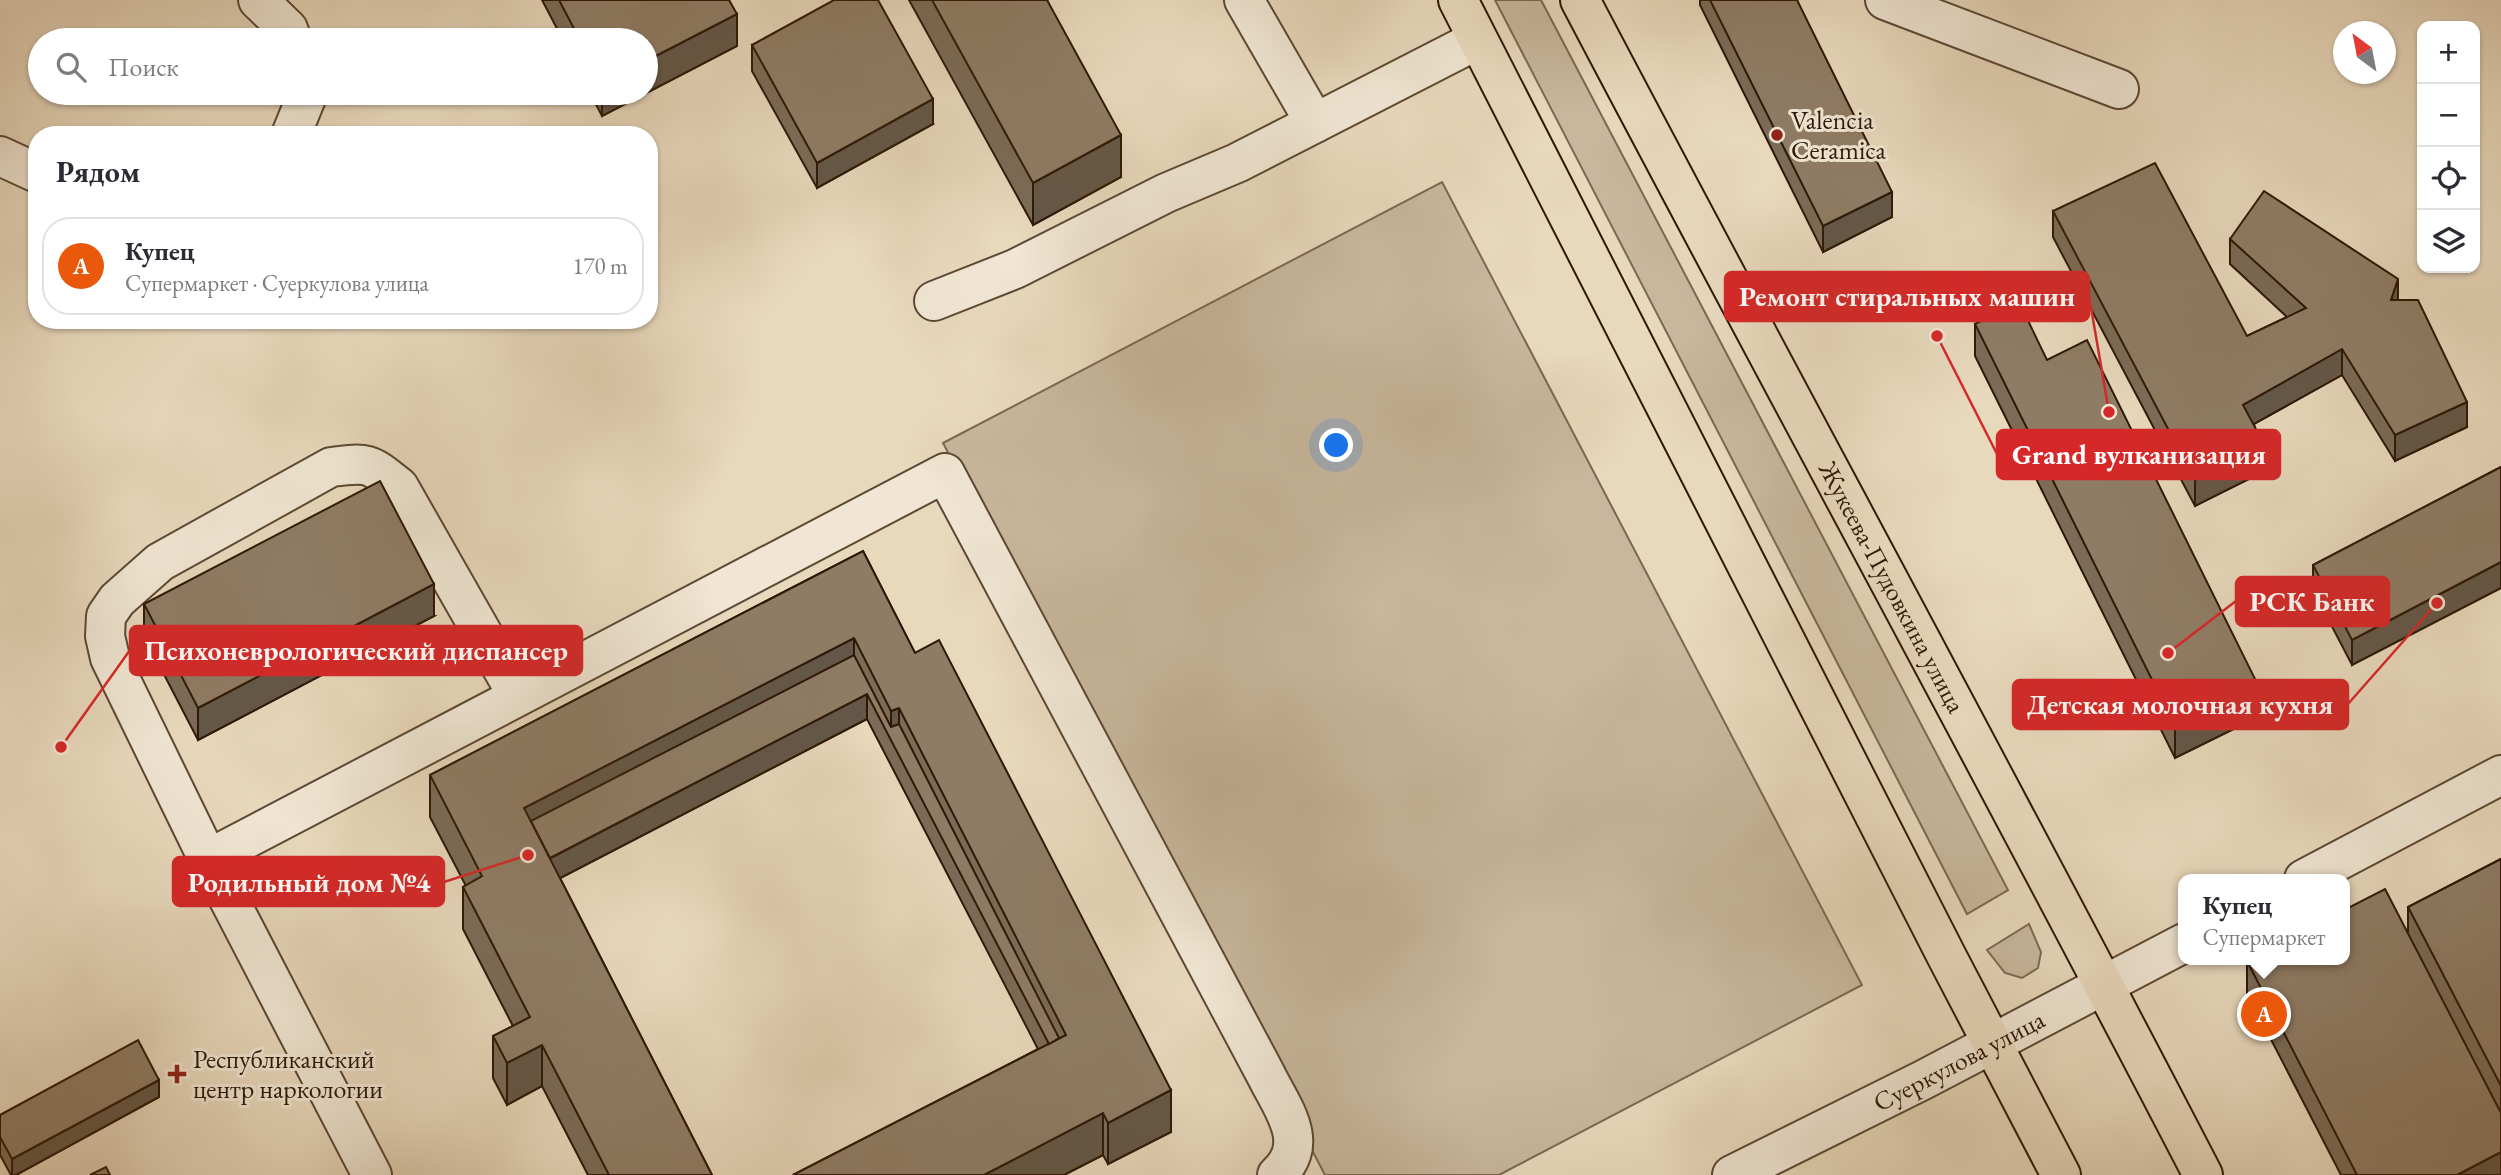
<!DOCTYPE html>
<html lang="ru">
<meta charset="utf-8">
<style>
:root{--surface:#fff;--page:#f7f7f7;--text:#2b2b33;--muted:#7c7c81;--line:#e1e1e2;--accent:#ea580c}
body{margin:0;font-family:"EB Garamond",serif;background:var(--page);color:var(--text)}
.controls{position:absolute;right:21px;top:21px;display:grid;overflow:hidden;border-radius:14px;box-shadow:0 2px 5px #0004}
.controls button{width:63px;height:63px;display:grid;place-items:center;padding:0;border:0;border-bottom:2px solid var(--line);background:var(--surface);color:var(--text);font:35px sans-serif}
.compass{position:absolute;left:2333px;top:21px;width:63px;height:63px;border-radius:50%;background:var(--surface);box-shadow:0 2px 5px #0004;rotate:328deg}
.you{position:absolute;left:1337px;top:446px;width:24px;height:24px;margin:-18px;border:5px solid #fff;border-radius:50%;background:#1a73e8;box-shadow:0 0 0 10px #1a73e833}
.badge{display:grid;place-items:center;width:46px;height:46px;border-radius:50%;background:var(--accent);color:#fff;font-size:23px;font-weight:700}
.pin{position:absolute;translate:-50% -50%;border:4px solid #fff;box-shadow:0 2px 7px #0006}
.popup{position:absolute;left:2178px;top:874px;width:172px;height:91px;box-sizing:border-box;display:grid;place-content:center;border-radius:14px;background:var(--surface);filter:drop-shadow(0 2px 5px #0005);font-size:23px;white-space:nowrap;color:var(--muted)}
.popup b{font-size:26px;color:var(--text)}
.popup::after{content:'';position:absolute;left:50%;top:100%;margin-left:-14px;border:14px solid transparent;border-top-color:var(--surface)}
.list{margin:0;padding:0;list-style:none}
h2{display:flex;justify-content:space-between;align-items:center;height:91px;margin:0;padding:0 28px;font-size:30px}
h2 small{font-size:23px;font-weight:400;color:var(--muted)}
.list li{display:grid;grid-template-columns:46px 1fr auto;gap:21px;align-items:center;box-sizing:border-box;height:98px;margin:0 14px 14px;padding:0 14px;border:2px solid var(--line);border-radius:28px}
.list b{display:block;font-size:26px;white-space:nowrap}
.list p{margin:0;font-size:23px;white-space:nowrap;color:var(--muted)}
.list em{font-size:23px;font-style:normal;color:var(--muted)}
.icon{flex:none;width:38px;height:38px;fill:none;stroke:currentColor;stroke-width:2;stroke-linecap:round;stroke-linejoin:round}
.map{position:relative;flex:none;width:2501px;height:1175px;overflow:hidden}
.search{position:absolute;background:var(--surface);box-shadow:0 2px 5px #0004;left:28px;top:28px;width:630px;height:77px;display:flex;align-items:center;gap:18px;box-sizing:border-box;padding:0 24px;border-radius:38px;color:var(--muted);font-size:26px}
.panel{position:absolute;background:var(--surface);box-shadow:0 2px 5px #0004;left:28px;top:126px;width:630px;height:203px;border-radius:28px}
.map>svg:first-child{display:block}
.green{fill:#c8b79d;stroke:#7b6852;stroke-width:2}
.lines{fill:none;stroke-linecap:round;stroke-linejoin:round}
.minor-casing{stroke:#5c4834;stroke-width:42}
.major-casing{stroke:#2e1807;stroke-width:42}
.minor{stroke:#f0e6d3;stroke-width:38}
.major{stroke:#e8d8bc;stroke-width:38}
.wall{fill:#7b6b57;stroke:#2e1807;stroke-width:2}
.shaded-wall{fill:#645747;stroke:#2e1807;stroke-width:2}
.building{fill:#8f7c65;stroke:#2e1807;stroke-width:2}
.poi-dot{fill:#8f2418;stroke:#f0e6d3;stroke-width:2.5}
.labels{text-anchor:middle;stroke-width:6;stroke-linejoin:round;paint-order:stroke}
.poi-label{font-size:26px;fill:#2e1807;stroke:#f0e6d3;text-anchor:start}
.street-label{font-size:26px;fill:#2e1807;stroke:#f0e6d3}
.leader{fill:none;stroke:#d62828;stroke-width:2.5}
.callout-dot{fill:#d62828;stroke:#f0e6d3;stroke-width:2.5}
.callout{fill:#d62828;stroke:#d62828;stroke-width:2.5}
.callout-label{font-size:28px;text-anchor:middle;font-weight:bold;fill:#fff}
</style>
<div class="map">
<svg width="2501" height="1175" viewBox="0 0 2501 1175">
<rect width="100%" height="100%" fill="#e8d8bc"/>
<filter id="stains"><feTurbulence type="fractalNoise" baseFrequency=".00286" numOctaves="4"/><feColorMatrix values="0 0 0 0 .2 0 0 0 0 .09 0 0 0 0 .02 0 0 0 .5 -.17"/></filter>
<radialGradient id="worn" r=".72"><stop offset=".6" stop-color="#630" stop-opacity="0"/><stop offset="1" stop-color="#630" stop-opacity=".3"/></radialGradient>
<g class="green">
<polygon points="1495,0 1541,0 2008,890 1967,914"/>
<polygon points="1442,182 1862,985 1499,1175 1325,1175 943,443"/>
<polygon points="2029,924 2041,952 2038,968 2022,978 2005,973 1987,950"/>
</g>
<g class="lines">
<defs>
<g id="minor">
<polyline points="258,0 288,29 292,40"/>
<polyline points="1244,0 1315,123"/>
<polyline points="1885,0 2119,89"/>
<polyline points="291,135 308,93"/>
<polyline points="0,156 37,173"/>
<polyline points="934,301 1015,269 1166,193 1237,163 1477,40"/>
<path d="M208,859L110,658L105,636L106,616L117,600L160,562L331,467C370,462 369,463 399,487L518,696"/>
<polyline points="2304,879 2501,775"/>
<path d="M372,1175L208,859L945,473L1266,1075C1282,1108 1312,1143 1277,1175"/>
<path id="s1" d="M1732,1175L1923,1080L2184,943"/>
</g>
<g id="major">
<polyline points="1458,0 1947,957 2061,1175"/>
<path id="s2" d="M1580,0C1786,392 1999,781 2203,1175"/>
</g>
</defs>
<use href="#minor" class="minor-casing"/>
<use href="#major" class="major-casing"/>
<use href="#minor" class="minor"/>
<use href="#major" class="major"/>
</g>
<g class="wall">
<polygon points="542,0 729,0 737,46 602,116 590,93 646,93 646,40 563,40"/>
<polygon points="909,0 1047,0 1121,177 1033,225"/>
<polygon points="1700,0 1797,0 1892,217 1823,252 1700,5"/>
<polygon points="752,45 933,124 817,188 752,71"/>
<polygon points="2053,211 2247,336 2287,317 2230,264 2230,239 2398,300 2467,427 2395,461 2342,375 2254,424 2265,471 2195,506 2053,237"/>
<polygon points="1975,324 2047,360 2258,717 2175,758 1975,356"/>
<polygon points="2501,467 2352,665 2313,590 2313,565"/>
<polygon points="863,551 915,653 1171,1132 1108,1164 1103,1155 1064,1175 793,1175 1038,1049 867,719 560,878 712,1175 588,1175 542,1086 507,1105 493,1078 493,1036 513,1026 463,929 463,887 466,886 430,817 430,775"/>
<polygon points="144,604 434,616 198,740 144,636"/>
<polygon points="2501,859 2501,1175 2341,1175 2247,993 2247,961 2408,934 2408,907"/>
<polygon points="159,1097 16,1175 11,1175 0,1155 0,1115"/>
</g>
<g class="shaded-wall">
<polygon points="737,14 737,46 602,116 602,93 646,93 646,61"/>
<polygon points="933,99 933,124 817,188 817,163"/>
<polygon points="1121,135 1121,177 1033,225 1033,183"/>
<polygon points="1892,192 1892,217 1823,252 1823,226"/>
<polygon points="2398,279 2398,305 2391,300"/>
<polygon points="2342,349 2342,375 2243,430 2243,405"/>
<polygon points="2467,402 2467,427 2395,461 2395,435"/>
<polygon points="2265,446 2265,471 2195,506 2195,480"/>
<polygon points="2501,562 2501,588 2352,665 2352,640"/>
<polygon points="434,584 434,616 198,740 198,708"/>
<polygon points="854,638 854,680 534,844 524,808"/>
<polygon points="2258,685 2258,717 2175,758 2175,726"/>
<polygon points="867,694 867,719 543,887 543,862"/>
<polygon points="899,708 899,749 891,740 891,711"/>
<polygon points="542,1045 542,1086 507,1105 507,1063"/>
<polygon points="159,1080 159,1097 16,1175 12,1175 12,1159"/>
<polygon points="1171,1090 1171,1132 1108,1164 1108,1123"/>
<polygon points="1103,1113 1103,1155 1064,1175 984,1175"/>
<polygon points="2501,1152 2501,1175 2457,1175"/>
</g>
<g class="building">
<polygon points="559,0 729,0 737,14 646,61 646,40 580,40"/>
<polygon points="834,0 878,0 933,99 817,163 752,45"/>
<polygon points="932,0 1047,0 1121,135 1033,183"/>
<polygon points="1710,0 1797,0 1892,192 1823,226"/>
<polygon points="2155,163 2247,336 2306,308 2230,239 2264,191 2398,279 2391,300 2418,300 2467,402 2395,435 2342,349 2243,405 2265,446 2195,480 2053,211"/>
<polygon points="2019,302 2047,360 2087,340 2258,685 2175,726 1975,324"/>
<polygon points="2501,467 2501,562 2352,640 2313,565"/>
<polygon points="380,481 434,584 198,708 144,604"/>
<polygon points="863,551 915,653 939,640 1171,1090 1108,1123 1103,1113 984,1175 793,1175 1066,1035 899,708 891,711 854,638 524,808 712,1175 609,1175 542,1045 507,1063 493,1036 530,1017 463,887 482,876 430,775"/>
<polygon points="854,655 891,727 899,724 1059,1038 1049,1044 867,694 550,858 531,821"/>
<polygon points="2501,859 2501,1086 2408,907"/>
<polygon points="2385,889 2501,1113 2501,1152 2457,1175 2357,1175 2247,961 2249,960 2344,960 2344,910"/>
<polygon points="138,1040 159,1080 12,1159 0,1137 0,1115"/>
<polygon points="106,1167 110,1175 90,1175"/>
</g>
<g class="poi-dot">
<circle cx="1777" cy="135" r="7"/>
<path d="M173.5 1063.5h7v7h7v7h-7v7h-7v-7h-7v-7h7z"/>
</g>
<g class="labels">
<g class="poi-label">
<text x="1791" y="129">Valencia<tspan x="1791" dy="30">Ceramica</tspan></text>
<text x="193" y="1068">Республиканский<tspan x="193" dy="30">центр наркологии</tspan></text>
</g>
<g class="street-label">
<text dy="9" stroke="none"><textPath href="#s2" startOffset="665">Жукеева-Пудовкина улица</textPath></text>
<text dy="9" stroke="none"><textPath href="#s1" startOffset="254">Суеркулова улица</textPath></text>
</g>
</g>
<path class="leader" d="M2109 412L2089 296M1937 336L1997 454M2168 653L2236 601M61 747L130 650M2437 603L2348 704M528 855L444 882"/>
<g class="callout-dot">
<circle cx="2109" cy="412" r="7"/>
<circle cx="1937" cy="336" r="7"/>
<circle cx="2168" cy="653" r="7"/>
<circle cx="61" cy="747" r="7"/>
<circle cx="2437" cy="603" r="7"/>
<circle cx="528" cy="855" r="7"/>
</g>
<g class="callout">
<rect x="1725" y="272" width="364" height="49" rx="7"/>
<rect x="1997" y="430" width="283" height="49" rx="7"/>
<rect x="2236" y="577" width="153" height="49" rx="7"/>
<rect x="130" y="626" width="452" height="49" rx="7"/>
<rect x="2013" y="680" width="335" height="49" rx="7"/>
<rect x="173" y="857" width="271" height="49" rx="7"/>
</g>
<g class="callout-label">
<text x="1907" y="306">Ремонт стиральных машин</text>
<text x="2139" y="464">Grand вулканизация</text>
<text x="2312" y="611">РСК Банк</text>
<text x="356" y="660">Психоневрологический диспансер</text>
<text x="2180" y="714">Детская молочная кухня</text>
<text x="309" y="892">Родильный дом №4</text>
</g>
<rect width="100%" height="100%" filter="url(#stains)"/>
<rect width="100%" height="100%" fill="url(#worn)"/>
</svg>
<div class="controls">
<button>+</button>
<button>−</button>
<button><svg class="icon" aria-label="locate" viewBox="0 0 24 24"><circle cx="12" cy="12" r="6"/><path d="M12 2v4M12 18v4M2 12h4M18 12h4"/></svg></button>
<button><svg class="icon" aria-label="layers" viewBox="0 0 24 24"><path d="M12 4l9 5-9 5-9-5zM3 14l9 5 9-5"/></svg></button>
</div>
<svg class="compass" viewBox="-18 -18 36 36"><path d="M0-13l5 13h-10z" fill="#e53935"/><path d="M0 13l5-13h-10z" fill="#7c7c81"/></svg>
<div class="you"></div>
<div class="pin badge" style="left:2264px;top:1014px">A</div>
<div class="popup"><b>Купец</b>Супермаркет</div>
<div class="search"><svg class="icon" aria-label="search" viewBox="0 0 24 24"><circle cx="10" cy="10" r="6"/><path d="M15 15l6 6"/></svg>Поиск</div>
<section class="panel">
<h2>Рядом<small></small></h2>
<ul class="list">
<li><span class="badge">A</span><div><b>Купец</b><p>Супермаркет · Суеркулова улица</p></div><em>170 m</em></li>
</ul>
</section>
</div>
